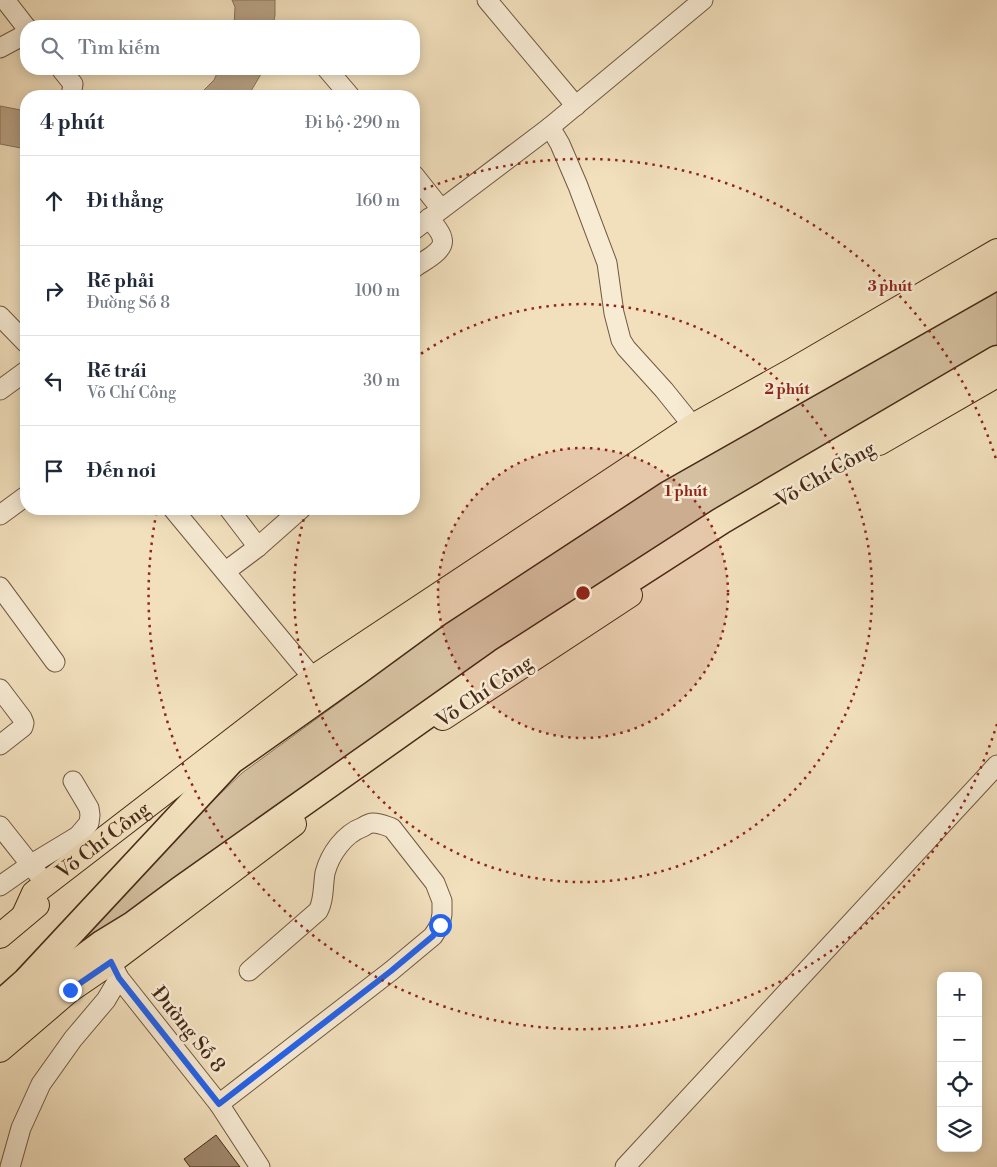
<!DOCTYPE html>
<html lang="vi">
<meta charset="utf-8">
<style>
:root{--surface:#fff;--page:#f2f2f3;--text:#1f2937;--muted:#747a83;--line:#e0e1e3}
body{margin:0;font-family:"Libre Bodoni",serif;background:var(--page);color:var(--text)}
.controls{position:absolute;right:15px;bottom:15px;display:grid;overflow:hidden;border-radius:10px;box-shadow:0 2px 12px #0003}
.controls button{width:45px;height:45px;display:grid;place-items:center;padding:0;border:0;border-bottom:1px solid var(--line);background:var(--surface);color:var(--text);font:25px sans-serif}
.stop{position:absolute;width:15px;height:15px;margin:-11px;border:4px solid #2563eb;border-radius:50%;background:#fff}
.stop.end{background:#2563eb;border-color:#fff;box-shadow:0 1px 5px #0008}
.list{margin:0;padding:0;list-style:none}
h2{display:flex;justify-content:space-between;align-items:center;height:65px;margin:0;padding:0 20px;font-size:21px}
h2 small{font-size:16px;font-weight:400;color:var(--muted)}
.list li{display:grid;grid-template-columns:32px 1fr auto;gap:15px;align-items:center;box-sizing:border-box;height:90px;padding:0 20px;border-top:1px solid var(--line)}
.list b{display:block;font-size:19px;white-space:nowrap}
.list p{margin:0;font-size:16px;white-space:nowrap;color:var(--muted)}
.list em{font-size:16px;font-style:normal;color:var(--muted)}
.icon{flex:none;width:28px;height:28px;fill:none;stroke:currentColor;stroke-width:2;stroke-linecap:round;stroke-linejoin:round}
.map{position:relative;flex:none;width:997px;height:1167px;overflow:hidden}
.search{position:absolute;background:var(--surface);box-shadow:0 2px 12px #0003;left:20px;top:20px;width:400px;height:55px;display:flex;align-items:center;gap:12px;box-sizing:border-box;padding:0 18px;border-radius:20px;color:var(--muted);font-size:19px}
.panel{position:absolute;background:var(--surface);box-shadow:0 2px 12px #0003;left:20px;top:90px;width:400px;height:425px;border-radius:20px}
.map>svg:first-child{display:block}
.green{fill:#d5c1a1;stroke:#8e765c}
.water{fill:#b8a285;stroke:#8b7259}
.building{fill:#a0896e;stroke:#472a18}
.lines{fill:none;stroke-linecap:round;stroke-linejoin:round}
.minor-casing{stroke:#725841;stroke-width:21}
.major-casing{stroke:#472a18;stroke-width:26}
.highway-casing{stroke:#472a18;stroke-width:29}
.minor{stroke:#f7ebd4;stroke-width:19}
.major{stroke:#f2e0bd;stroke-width:24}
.highway{stroke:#f2e0bd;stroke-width:26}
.route{stroke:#2563eb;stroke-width:6}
.ring{fill:none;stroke:#8f2418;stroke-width:2.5;stroke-dasharray:2.5 5}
.labels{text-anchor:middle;stroke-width:5;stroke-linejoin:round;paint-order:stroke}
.street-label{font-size:20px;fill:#472a18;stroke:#f7ebd4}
.centre{fill:#8f2418;stroke:#f7ebd4;stroke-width:2.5}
.ring-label{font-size:15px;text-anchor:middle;font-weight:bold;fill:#8f2418;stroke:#f7ebd4;stroke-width:5;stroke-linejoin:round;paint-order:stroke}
</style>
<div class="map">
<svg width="997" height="1167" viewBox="0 0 997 1167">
<rect width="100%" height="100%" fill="#f2e0bd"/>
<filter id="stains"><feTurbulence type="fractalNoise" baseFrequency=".004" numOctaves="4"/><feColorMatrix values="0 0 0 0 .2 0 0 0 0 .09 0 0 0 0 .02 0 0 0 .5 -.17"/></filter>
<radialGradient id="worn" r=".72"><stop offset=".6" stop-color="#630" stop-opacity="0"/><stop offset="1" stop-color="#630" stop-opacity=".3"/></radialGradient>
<polygon class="green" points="997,283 997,352 63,956 155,856 242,773 341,701 456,613 541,551"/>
<g class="water">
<polygon points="232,0 275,0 275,15 273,26 234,26 235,7"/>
<polygon points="219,69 264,69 248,96 198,96 214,80"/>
<polygon points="0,106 26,111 26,149 0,144"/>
</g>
<polygon class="building" points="216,1135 240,1167 190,1167 184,1159"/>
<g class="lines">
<defs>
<g id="minor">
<polyline points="5,0 26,27"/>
<polyline points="487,0 576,106"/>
<polyline points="0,48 26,34"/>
<polyline points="61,69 73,84 71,96"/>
<polyline points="327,69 350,96"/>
<polyline points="550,127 560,144 578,186 607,263 614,313 621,340 626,348 664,390 693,426"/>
<polyline points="414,175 441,209"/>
<polyline points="414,230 550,127 703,0"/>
<path d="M414,268C423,261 446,251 442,238C441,231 433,224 429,218"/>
<polyline points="0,316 26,343"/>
<polyline points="0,390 26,371"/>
<polyline points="173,509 313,678"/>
<polyline points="229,509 258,547"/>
<polyline points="0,515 26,496"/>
<polyline points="226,571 258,547 301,509"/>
<polyline points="0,587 55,662"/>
<polyline points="0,689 22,718 24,723 23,727 0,745"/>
<polyline points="0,826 38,874"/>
<polyline points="0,886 30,865 78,836 89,823 90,815 89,808 73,781"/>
<polyline points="106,951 119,978 219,1104 260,1167"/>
<path d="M219,1104L391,971L433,936L440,925L442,914V901L435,883L392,828C386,826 380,823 373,823C370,823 366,825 363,827C344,834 330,854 325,873C323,885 324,901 318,911L249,971"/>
<polyline points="10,1167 21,1128 41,1084 73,1039 106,1000 119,978"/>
<polyline points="625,1167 997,765"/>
</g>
<g id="major">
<polyline points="879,443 997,375"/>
<polyline points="443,718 630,595"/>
<path id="s1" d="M24,915L34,893L313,678L693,426L793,370L997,251"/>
<polyline points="0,936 37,905"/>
<polyline points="0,1050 70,990 111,962 294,824"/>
</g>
<g id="highway">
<polyline points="0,1004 26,981 231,761 357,672 436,614 654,471 997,276"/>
<polyline points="0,1024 33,995 103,943 134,924 180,890 502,662 721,521 997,359"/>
</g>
</defs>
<use href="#minor" class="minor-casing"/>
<use href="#major" class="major-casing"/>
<use href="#highway" class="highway-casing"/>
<use href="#minor" class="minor"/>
<use href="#major" class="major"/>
<use href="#highway" class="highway"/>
</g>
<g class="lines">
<polyline class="route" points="70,990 111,962 119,978 219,1104 391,971 433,936 440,925"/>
</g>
<circle cx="583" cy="593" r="145" fill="#8f2418" fill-opacity=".12"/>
<g class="ring">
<circle cx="583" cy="593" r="145"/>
<path d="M415 358A289 289 0 1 1 306 511"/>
<path d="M997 724A434 434 0 0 1 157 510M417 192A434 434 0 0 1 997 462"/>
</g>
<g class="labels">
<g class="street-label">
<text transform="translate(825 474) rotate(-30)" y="7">Võ Chí Công</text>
<text transform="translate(484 691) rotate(-34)" y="7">Võ Chí Công</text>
<text dy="7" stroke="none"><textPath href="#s1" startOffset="111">Võ Chí Công</textPath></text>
<text transform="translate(189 1029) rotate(51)" y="7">Đường Số 8</text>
</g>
</g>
<circle cx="583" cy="593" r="8" class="centre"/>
<g class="ring-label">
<text x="890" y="291">3 phút</text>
<text x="787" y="394">2 phút</text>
<text x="686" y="496">1 phút</text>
</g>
<rect width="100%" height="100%" filter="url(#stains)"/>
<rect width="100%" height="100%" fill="url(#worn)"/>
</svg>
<div class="controls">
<button>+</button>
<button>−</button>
<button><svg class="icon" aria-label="locate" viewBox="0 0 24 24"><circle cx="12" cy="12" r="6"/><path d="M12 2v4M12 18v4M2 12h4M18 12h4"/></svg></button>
<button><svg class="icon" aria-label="layers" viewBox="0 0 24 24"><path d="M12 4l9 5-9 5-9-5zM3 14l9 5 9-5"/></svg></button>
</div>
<div class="stop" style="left:440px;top:925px"></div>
<div class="stop end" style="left:70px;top:990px"></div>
<div class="search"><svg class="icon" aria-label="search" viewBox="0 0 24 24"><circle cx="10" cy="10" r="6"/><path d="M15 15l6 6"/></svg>Tìm kiếm</div>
<section class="panel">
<h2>4 phút<small>Đi bộ · 290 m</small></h2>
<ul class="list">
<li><svg class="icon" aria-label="ahead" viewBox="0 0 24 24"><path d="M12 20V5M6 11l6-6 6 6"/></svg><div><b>Đi thẳng</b></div><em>160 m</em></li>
<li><svg class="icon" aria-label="right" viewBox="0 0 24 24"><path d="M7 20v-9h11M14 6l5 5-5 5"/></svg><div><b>Rẽ phải</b><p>Đường Số 8</p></div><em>100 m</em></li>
<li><svg class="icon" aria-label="left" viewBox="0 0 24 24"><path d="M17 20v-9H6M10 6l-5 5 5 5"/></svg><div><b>Rẽ trái</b><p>Võ Chí Công</p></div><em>30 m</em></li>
<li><svg class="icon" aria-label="arrive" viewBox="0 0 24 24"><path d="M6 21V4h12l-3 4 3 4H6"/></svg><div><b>Đến nơi</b></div></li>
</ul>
</section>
</div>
